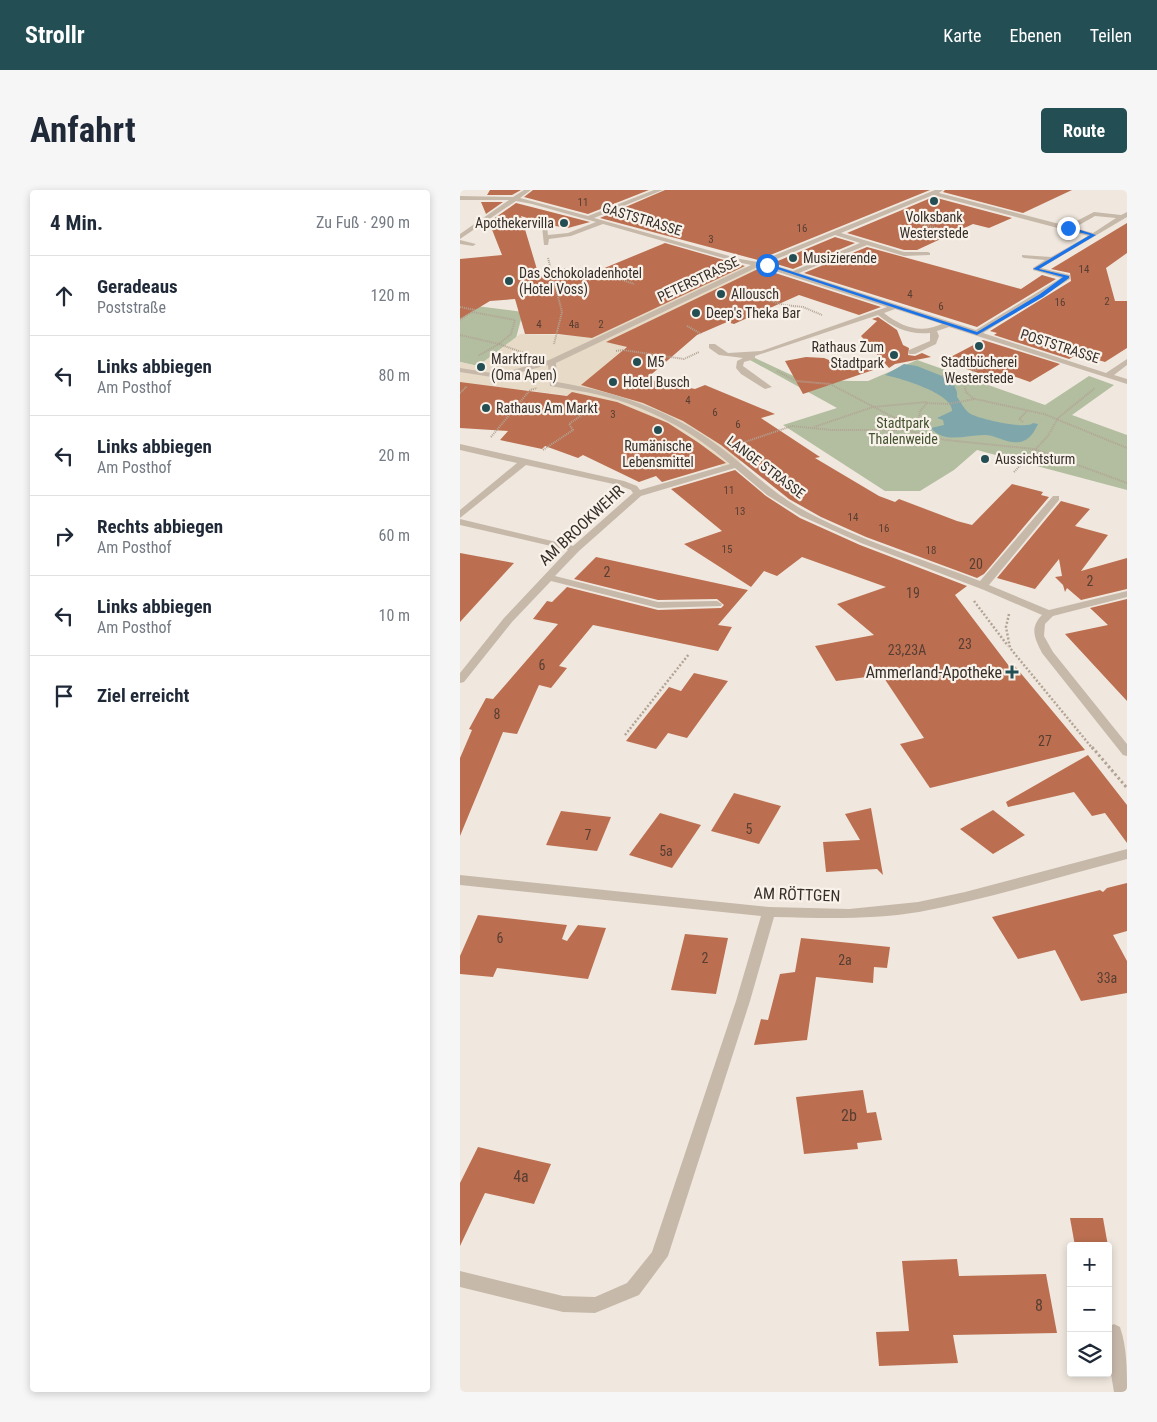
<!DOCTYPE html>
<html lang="de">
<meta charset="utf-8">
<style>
:root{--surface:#fff;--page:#f6f6f7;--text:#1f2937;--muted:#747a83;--line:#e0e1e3;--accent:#224e54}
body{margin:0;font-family:"Roboto Condensed",sans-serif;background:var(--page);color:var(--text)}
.controls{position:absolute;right:15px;bottom:15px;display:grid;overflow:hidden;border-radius:5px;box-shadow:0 2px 8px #0003}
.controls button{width:45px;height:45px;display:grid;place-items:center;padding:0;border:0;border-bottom:1px solid var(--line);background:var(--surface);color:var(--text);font:25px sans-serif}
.stop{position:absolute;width:15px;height:15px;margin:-11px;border:4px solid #1a73e8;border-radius:50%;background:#fff}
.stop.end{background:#1a73e8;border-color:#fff;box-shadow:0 1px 5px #0008}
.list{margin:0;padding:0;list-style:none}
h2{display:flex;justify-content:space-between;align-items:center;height:65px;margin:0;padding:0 20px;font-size:21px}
h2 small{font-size:16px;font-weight:400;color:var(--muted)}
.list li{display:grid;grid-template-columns:32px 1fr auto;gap:15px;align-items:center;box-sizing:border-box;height:80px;padding:0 20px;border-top:1px solid var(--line)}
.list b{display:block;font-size:19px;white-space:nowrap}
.list p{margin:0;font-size:16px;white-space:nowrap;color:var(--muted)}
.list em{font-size:16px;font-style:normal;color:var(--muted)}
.icon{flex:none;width:28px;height:28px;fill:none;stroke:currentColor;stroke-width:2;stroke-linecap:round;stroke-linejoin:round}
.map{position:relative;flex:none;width:667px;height:1202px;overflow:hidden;border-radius:5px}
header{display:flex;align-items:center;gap:30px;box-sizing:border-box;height:70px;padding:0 25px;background:var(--accent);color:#fff}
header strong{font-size:24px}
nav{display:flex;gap:28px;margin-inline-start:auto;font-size:18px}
.intro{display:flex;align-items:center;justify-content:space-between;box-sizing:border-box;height:120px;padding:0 30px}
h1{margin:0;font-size:35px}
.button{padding:12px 22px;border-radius:5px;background:var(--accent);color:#fff;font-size:18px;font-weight:700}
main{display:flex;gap:30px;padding:0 30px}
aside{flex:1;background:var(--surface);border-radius:5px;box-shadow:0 2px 8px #0003}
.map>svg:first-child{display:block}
.green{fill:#b2be9f}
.plaza{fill:#e7dac6}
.water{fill:#7fa7ab}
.building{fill:#bb6f50}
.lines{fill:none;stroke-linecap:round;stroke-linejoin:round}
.path-far2{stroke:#b3a395;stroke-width:2;stroke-dasharray:1 1;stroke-linecap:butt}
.path-far1{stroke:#b3a395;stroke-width:2.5;stroke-dasharray:2 2;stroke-linecap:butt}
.path{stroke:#b3a395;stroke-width:3;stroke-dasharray:2.5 2.5;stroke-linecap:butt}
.minor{fill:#c7b9aa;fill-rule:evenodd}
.route{fill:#1a73e8}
.poi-dot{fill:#224e54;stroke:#f8f2ea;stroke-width:2}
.labels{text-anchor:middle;stroke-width:4.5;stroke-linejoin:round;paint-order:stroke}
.far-number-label{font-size:11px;fill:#573e33}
.far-poi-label{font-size:14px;fill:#362e29;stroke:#f8f2ea;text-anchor:start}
.far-street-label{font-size:14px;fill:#362e29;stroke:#f8f2ea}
.far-park-label{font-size:14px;fill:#43522f;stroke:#f8f2ea}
.number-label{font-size:14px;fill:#573e33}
.street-label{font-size:16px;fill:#362e29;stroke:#f8f2ea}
.poi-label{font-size:16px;fill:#362e29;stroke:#f8f2ea;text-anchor:end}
.near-number-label{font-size:16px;fill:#573e33}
</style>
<header>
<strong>Strollr</strong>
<nav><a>Karte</a><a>Ebenen</a><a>Teilen</a></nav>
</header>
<div class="intro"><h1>Anfahrt</h1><a class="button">Route</a></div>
<main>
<aside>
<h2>4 Min.<small>Zu Fuß · 290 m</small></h2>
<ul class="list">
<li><svg class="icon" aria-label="ahead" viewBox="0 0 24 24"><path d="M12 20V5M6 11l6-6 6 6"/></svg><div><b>Geradeaus</b><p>Poststraße</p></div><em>120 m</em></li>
<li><svg class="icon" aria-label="left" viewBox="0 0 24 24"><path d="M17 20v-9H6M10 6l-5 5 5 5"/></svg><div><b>Links abbiegen</b><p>Am Posthof</p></div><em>80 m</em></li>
<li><svg class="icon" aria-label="left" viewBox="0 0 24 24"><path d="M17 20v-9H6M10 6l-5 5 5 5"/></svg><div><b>Links abbiegen</b><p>Am Posthof</p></div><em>20 m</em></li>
<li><svg class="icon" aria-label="right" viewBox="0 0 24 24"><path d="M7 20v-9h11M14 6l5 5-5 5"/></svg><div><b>Rechts abbiegen</b><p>Am Posthof</p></div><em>60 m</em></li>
<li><svg class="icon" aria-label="left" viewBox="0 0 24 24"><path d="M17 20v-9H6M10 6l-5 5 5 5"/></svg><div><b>Links abbiegen</b><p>Am Posthof</p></div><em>10 m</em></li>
<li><svg class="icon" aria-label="arrive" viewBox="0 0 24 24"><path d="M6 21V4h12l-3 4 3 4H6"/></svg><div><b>Ziel erreicht</b></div></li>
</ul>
</aside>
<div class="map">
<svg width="667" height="1202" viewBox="0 0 667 1202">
<rect width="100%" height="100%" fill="#f0e8de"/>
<g class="green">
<polygon points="0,114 63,122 56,148 18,176 0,172"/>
<polygon points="295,168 340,189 392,191 408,191 457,170 585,215 629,186 654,195 612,225 667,245 667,300 517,260 494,280 460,301 425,301 323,235 377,218 290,170"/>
</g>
<polygon class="plaza" points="281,77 304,80 154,153 165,157 162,162 203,214 288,269 262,277 242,260 118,207 66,200 9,195 0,192 0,172 18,176 60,144 130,146"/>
<path class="water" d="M444,174L457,176L492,190L497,202V207C501,212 504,219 509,223C518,229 567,240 573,233L578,234C574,242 570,250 560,252C547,254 538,246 526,245C508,244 485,255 471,238L484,235L483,230L477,228L492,221C494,204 440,188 425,185Z"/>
<g class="building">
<polygon points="30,0 61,0 52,5 27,5"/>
<polygon points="73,0 189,0 128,24 64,7"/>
<polygon points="205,0 470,0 298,70 140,28"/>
<polygon points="485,0 612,0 563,23 483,2"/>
<polygon points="473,7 552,28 529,38 513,34 457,60 444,60 387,43"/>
<polygon points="21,12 43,12 26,24"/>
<polygon points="56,13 130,32 108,38 89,35 86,27 80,27 80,32 61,26 79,86 130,84 205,53 285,76 132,148 98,144 65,144 55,109 30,111 0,129 0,69 42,65 29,32"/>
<polygon points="667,33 667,63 646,78 655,111 667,111 667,158 645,172 618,164 609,169 534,145 537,143 530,141 611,91 610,83 591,79"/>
<polygon points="375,47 395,53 333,79 313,73"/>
<polygon points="407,57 561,99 582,85 596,89 517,137 344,83"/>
<polygon points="300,78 421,117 399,125 339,105 274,134 267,132 237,145 186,189 235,199 245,195 315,224 301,228 360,267 355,268 419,306 435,312 439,309 497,331 512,335 552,294 583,302 581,305 589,307 524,384 517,388 406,347 361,327 329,309 261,255 223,231 183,213 121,195 167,157 146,152"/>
<polygon points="418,127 437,140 443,155 449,158 448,165 455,166 462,163 471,167 435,174 429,178 401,146 417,131 412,129"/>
<polygon points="523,150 600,174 570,192 550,185 539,190 483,171"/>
<polygon points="346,167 364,168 374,172 422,177 343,204 325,171"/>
<polygon points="0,192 107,206 112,202 157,212 208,233 239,253 266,273 202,292 196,286 179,292 123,265 118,268 85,256 82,259 40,250 48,241 0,238"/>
<polygon points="275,280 306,306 340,328 400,355 507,396 495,405 549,476 554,475 625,560 470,598 440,554 464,548 422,485 376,491 355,456 414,445 377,414 426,397 342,367 317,386 304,381 291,397 224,354 262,341 211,299"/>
<polygon points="601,311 630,319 615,336 648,345 621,381 667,368 667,399 621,410 607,398 605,402 603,395 595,387 602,386 599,369 575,399 537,388"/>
<polygon points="0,363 54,373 0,432"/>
<polygon points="136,367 288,400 258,435 272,437 258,461 133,435 99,476 107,478 91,498 79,495 57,544 43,542 0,646 0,568 12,540 9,539 26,508 33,509 98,434 73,429 87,411 92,412 107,397 198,420 261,418 264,415 257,409 198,410 114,389"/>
<polygon points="667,409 667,511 605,444 648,435 630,418"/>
<polygon points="234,483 268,491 227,548 208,543 196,559 166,551 209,497 221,501"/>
<polygon points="628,565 667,615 667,653 645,623 632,626 614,602 548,617 546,612"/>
<polygon points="274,603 321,616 299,654 251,641"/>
<polygon points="411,618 423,685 417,679 366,682 363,652 400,650 385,624"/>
<polygon points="533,620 565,645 533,664 500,639"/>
<polygon points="101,621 151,627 137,661 86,655"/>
<polygon points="200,623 241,635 212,678 169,665"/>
<polygon points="667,693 667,741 653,745 667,771 667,803 621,811 595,760 558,769 532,727 640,700 643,702 647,698"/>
<polygon points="18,725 107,735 102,749 107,751 118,735 146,738 128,789 37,778 33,787 0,784 0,766"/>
<polygon points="225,744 268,748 256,804 211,800"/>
<polygon points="341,748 430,757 427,778 414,777 413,793 356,787 347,850 294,855 301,829 308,830 320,784 335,782"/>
<polygon points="403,900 407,923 416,922 422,950 397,953 398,959 344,964 336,907"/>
<polygon points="18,957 91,974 74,1014 25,1003 0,1056 0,993"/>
<polygon points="610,1028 643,1028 648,1056 615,1056"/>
<polygon points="497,1069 499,1086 586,1084 597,1143 493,1145 498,1173 419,1176 416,1142 449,1141 442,1071"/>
</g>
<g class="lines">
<g class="path-far2">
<polyline points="449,30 489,42"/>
<polyline points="88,68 102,122 94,154"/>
<polyline points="90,79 131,79 174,94"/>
<polyline points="277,101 324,115 343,117 362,125"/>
<polyline points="0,117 15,120 0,130"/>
<polyline points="12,122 55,130 51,144 39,154 64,163"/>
<polyline points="227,136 241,144"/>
<polyline points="0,145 39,154 18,166"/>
<polyline points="156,161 163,160 224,169 239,162"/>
<polyline points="317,181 336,191 370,194 435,228 469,233"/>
<polyline points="482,186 488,188"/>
<polyline points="207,194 216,189"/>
<polyline points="0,203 7,196"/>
<polyline points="514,209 506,202 503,187 540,167"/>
<polyline points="563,232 559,229 567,221"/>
<polyline points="354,237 413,217 467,212"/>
<polyline points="445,240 449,235 459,231 460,221 467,213 488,214 515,209 584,224 667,258"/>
<polyline points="31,247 70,200 77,198"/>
<polyline points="279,254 332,236 371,240 445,240 486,250 574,259 667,293"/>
<polyline points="83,260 113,240 109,234 132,218"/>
<polyline points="554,282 588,246 598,228 635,198"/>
</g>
<g class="path-far1">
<polyline points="514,411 548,456"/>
<polyline points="549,424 546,437 550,458 633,559"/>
<polyline points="165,545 229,464"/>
</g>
<polyline class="path" points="632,557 667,598"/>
<g class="minor">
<path d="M64,0H71L60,8L128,26L194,0H203L134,28L280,69L298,72L475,0H483L479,3L607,36L634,22L661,25L667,22V27L581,78L610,85V89L523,143L646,183L667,169V175L654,185L667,189V194L489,137L477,141L479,146L476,154L455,164H449V160L470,151V143C449,145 434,138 418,125L295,166V169L284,172L283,176L312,197L305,199L281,184L276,178L277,171L283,168L259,165L249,158V154H255L268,163L301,161L427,117L300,76L96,173L97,192C157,202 211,220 260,257C287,277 310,300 338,317C395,349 460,368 520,391L593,306H599V310L529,395L589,420L667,401V407L593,426L585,434L584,446L593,462L667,554V566L663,565L582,463C575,449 569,438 582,425L524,400L401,353L341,326L307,305L275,278L181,306L119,361L95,386L198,412L257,411L262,414L261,416L198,418L91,391L52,432L4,492L0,493V483L44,428L108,360L0,335V329L113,356L173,303L171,300L158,295L66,275L0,328V320L57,273L0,260V254L164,291L177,296L180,300L270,274C232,241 189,217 139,205C123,201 106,199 90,196L88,175L38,188L0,182V178L38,184L89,170L291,75L277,72L143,34L111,46L89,49L88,55H84L81,28L86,29L88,45L108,43L136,32L72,14L56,11L0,49V44L49,10H0V6L53,7ZM473,5L628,46L591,67L562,65V67L564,68L585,70L573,78V80L601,88L516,140L339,83L407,55L444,66L470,65V63L468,62H444L381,43ZM635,26L656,28L633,43L614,38ZM375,45L400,53L333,81L307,73ZM435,119L482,134C460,144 442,137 424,123Z"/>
<polygon points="0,50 16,54 13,56 0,54"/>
<path d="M667,659V669C598,687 529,709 459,722C411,730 363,728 314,727L290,811L208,1066L179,1105L135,1123L103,1122L0,1097V1081L103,1106L135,1107L167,1093L192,1062L276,811L301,726L0,695V685L309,717L389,719L458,712L505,702Z"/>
<path d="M654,1134L660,1137C667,1157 667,1181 667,1202H654L648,1166V1137Z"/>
</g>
</g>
<polygon class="route" points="608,36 636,45 579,79 609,86 609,88 583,107 517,145 305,75 309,74 517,142 580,104 603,87 573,79 630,45 606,39"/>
<g class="poi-dot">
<circle cx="474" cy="11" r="5"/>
<circle cx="104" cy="33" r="5"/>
<circle cx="333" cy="68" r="5"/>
<circle cx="49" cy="91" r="5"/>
<circle cx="261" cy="104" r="5"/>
<circle cx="236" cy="123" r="5"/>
<circle cx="519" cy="156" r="5"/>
<circle cx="434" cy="165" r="5"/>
<circle cx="177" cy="172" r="5"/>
<circle cx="21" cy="177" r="5"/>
<circle cx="153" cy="192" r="5"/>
<circle cx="26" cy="218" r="5"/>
<circle cx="198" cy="240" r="5"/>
<circle cx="525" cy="269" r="5"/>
<path d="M549.5 474.5h5v5h5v5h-5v5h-5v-5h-5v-5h5z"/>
</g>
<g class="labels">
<g class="far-number-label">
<text x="123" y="16">11</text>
<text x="342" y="42">16</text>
<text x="251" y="53">3</text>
<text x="624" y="83">14</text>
<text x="450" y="108">4</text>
<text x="647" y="115">2</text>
<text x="600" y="116">16</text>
<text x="481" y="120">6</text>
<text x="79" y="138">4</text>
<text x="114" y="138">4a</text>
<text x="141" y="138">2</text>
<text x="228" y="214">4</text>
<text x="255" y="226">6</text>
<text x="153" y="228">3</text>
<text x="278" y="238">6</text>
<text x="269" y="304">11</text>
<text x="280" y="325">13</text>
<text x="393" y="331">14</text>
<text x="424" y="342">16</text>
<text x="267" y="363">15</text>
<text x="471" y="364">18</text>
</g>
<g class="far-poi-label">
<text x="474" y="32" text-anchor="middle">Volksbank<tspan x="474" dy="16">Westerstede</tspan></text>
<text x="94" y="38" text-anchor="end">Apothekervilla</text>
<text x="343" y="73">Musizierende</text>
<text x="59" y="88">Das Schokoladenhotel<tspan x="59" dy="16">(Hotel Voss)</tspan></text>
<text x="271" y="109">Allousch</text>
<text x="246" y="128">Deep's Theka Bar</text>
<text x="424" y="162" text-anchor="end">Rathaus Zum<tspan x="424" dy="16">Stadtpark</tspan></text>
<text x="31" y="174">Marktfrau<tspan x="31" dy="16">(Oma Apen)</tspan></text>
<text x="187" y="177">M5</text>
<text x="519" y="177" text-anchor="middle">Stadtbücherei<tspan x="519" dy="16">Westerstede</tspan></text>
<text x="163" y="197">Hotel Busch</text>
<text x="36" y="223">Rathaus Am Markt</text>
<text x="198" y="261" text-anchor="middle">Rumänische<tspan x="198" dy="16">Lebensmittel</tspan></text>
<text x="535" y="274">Aussichtsturm</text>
</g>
<g class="far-street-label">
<text transform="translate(182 29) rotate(17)" y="5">GASTSTRASSE</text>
<text transform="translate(238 89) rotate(-25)" y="5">PETERSTRASSE</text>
<text transform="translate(600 156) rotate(18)" y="5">POSTSTRASSE</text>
<text transform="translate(306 277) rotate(37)" y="5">LANGE STRASSE</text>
</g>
<g class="far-park-label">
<text x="443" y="238">Stadtpark<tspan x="443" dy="16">Thalenweide</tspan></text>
</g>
<g class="number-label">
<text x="516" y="379">20</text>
<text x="147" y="387">2</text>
<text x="630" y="396">2</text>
<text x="453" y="408">19</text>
<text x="505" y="459">23</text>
<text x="447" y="465">23,23A</text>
<text x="82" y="480">6</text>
<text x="37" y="529">8</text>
<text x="585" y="556">27</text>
<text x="289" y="644">5</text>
<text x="128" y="650">7</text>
<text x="206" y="666">5a</text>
<text x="40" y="753">6</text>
<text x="245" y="773">2</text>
<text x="385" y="775">2a</text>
<text x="647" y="793">33a</text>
</g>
<g class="street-label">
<text transform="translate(121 335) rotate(-43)" y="6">AM BROOKWEHR</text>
<text transform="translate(337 704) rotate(2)" y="6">AM RÖTTGEN</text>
</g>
<g class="poi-label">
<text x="542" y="488">Ammerland-Apotheke</text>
</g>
<g class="near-number-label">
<text x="389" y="931">2b</text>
<text x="61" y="992">4a</text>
<text x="579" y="1121">8</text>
</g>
</g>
</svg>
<div class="controls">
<button>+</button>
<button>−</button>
<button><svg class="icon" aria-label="layers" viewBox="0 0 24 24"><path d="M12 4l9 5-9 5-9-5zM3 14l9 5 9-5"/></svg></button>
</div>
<div class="stop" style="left:307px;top:75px"></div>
<div class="stop end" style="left:608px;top:38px"></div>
</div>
</main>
